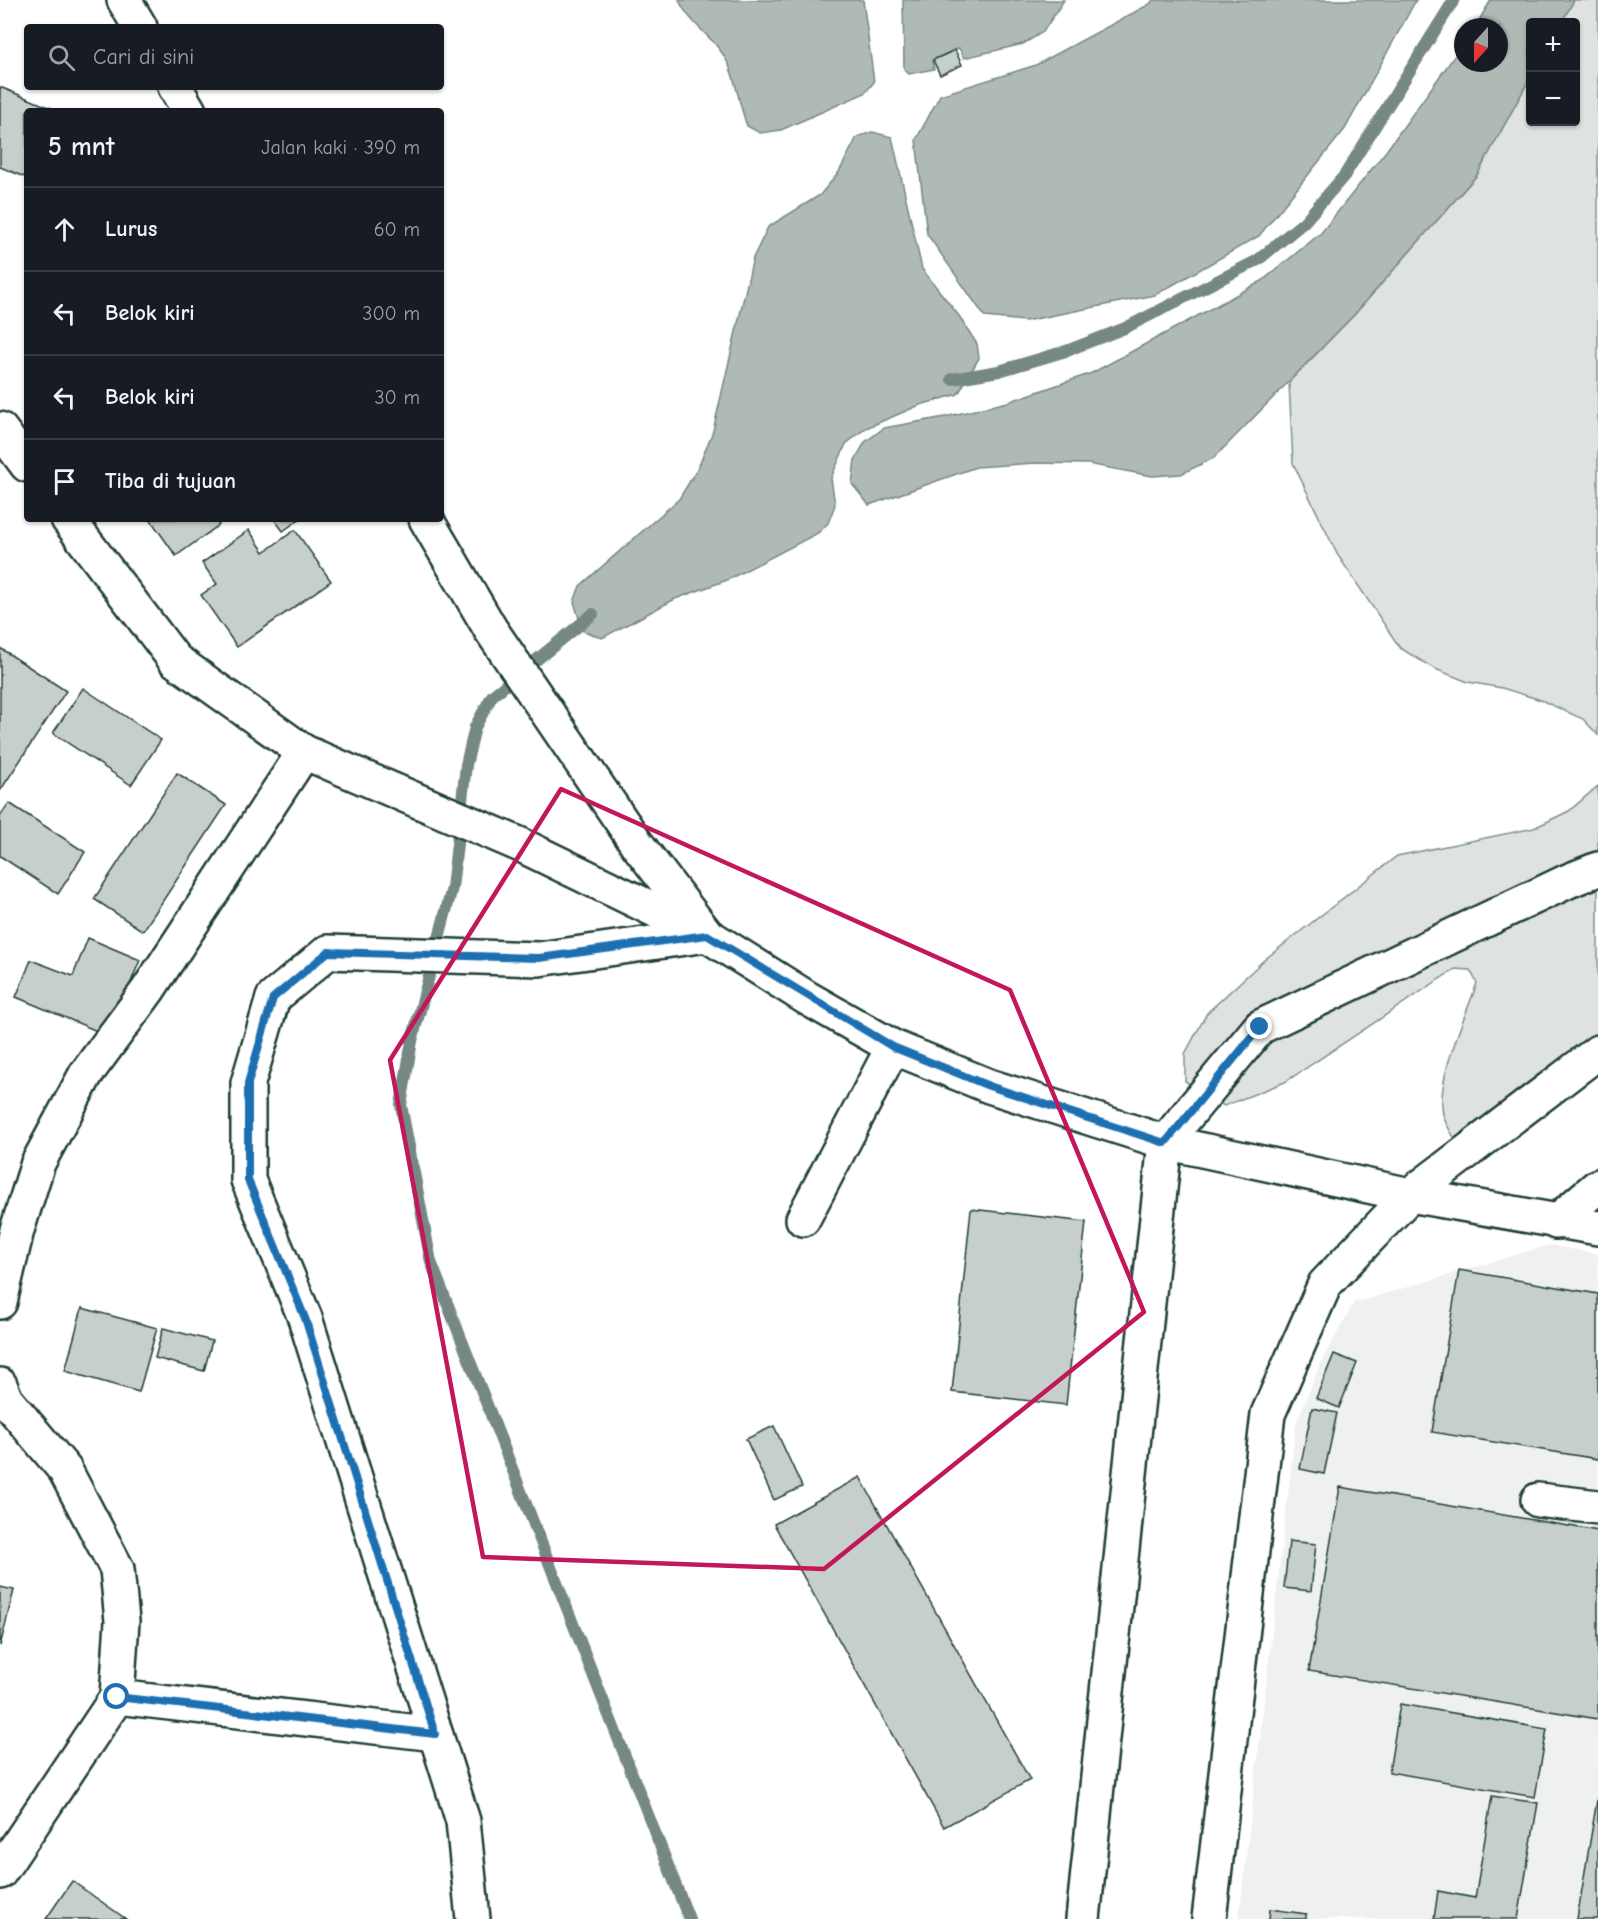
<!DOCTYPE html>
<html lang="id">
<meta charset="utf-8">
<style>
:root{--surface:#171b24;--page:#20242c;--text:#f1f3f6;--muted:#9ea1a6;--line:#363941}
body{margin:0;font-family:"Comic Neue",sans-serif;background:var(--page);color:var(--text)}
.controls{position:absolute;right:18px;top:18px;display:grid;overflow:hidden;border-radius:6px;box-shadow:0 2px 4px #0004}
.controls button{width:54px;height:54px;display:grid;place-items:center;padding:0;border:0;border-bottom:2px solid var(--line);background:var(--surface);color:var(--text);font:30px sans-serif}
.compass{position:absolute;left:1454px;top:18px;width:54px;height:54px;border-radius:50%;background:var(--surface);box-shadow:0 2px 4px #0004;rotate:201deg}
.stop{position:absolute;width:18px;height:18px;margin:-14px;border:4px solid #1f6fb2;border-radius:50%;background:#fff}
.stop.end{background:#1f6fb2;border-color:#fff;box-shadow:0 2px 6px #0008}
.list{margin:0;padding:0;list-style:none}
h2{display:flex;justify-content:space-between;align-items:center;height:78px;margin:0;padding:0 24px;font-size:26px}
h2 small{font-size:20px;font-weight:400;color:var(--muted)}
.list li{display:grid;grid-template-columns:39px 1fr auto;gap:18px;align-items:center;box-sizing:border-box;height:84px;padding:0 24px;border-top:2px solid var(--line)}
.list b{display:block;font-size:22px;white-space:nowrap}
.list em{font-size:20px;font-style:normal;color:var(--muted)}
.icon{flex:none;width:33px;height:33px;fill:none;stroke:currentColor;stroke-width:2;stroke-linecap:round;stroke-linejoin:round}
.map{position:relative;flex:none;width:1598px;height:1919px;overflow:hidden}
.search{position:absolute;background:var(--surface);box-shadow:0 2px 4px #0004;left:24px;top:24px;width:420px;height:66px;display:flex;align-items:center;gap:15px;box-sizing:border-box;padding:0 21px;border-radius:6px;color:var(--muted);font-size:22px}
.panel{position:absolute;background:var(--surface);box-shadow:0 2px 4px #0004;left:24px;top:108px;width:420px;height:414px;border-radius:6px}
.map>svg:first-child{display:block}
.built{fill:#eef1f0}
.green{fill:#dee3e2;stroke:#7e908b;stroke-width:1.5}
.water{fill:#afbab7;stroke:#758883;stroke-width:1.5}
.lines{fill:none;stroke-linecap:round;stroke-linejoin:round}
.stream{stroke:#758883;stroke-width:12}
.building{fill:#c7cfcc;stroke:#1f3d34;stroke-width:1.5}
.minor-casing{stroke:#1f3d34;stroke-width:38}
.minor{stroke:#fff;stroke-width:33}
.route{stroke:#1f6fb2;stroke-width:8}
.marked{fill:none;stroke:#c2185b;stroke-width:4.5;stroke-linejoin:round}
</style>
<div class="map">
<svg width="1598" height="1919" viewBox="0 0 1598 1919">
<rect width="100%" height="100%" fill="#fff"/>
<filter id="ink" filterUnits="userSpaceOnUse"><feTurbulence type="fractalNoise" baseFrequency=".0167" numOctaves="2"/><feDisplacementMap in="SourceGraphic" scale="12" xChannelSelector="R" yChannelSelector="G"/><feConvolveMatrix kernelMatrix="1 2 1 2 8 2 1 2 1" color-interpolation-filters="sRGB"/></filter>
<g filter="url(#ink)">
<polygon class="built" points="1549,1245 1598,1254 1598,1919 1239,1919 1296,1424 1322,1360 1354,1303"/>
<g class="green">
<polygon points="1574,0 1598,0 1598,735 1583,719 1541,700 1502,688 1468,682 1433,668 1400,648 1337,554 1293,463 1289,382 1354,315 1477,175 1530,78 1530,122 1576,122 1576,22 1562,22"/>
<path d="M1598,786V1052L1465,1154C1458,1143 1448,1130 1444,1118C1433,1084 1466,1016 1477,983L1470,970L1455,969L1285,1082L1224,1106L1185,1081V1054L1207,1013L1264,960L1397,856L1534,828L1569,811Z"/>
</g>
<g class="water">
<path d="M679,0H863L874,82L865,93L781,130L760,133L747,126C740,107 736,81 728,63C716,38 689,24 679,0Z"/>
<polygon points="903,0 1064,0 1043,32 1023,44 964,58 959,48 932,60 934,69 909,74 904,69"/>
<polygon points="1153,0 1416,0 1345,129 1259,236 1155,295 1025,321 985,317 927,234 916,140 940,95 1036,65 1150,4"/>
<polygon points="1491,0 1574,0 1562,22 1530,22 1530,78 1477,175 1354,315 1214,458 1181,474 1152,476 1088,464 1036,463 976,467 869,505 852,484 855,460 865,442 884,428 945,417 1008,402 1092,373 1262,281 1321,233 1386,151 1463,44 1463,63 1499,63 1499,27 1475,27"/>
<polygon points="872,132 892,137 922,269 959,316 977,344 979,358 958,394 920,405 866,428 846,444 831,478 835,505 828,523 818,533 727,580 675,599 602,638 583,631 574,602 580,586 679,499 698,468 713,431 753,258 768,227 820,195 839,172 857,137"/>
</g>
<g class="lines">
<g class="stream">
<polyline points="952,379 999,371 1066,351 1125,328 1258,260 1304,222 1344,176 1454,0"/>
<polyline points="593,614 492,696 475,727 466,765 452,888 412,1041 401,1105 431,1262 689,1919"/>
</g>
</g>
<g class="building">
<polygon points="955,50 962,65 940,75 933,60"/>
<polygon points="0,87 58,111 27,111 27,178 0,167"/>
<polygon points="150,519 215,519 219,525 176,556"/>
<polygon points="274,519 300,519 283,531"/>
<polygon points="249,530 264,552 295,530 331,581 237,647 201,595 217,584 202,563"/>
<polygon points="0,648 66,691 0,791"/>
<polygon points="83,688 161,740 131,785 53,733"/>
<polygon points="177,773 226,805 143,931 94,899"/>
<polygon points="9,803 85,852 58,894 0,856 0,816"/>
<polygon points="88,938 140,960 109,1036 16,997 31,960 73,976"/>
<polygon points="971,1209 1086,1222 1066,1405 952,1392"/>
<polygon points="1459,1270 1598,1294 1598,1459 1432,1432"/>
<polygon points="82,1308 157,1328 139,1392 65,1371"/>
<polygon points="163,1328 212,1341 204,1371 155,1358"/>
<polygon points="1334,1354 1357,1363 1339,1408 1316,1398"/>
<polygon points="1312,1408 1337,1413 1324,1474 1300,1469"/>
<polygon points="774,1426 802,1487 774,1500 746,1439"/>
<polygon points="860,1477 1030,1780 944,1827 774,1524"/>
<polygon points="1340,1487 1598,1531 1598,1719 1309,1671"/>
<polygon points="1289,1541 1316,1544 1311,1591 1284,1588"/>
<polygon points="0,1587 14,1590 0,1646"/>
<polygon points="1400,1704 1547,1729 1535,1797 1389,1772"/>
<polygon points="1598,1794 1598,1919 1577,1919"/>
<polygon points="1492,1796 1538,1803 1518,1919 1434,1919 1438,1891 1475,1898"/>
<polygon points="72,1881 126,1919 46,1919"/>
<polygon points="1270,1909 1306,1914 1306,1919 1269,1919"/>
</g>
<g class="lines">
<defs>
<g id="minor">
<polyline points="124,0 140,27"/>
<polyline points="175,87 189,111"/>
<polyline points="0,429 27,465"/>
<polyline points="68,519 175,660 304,752 521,845 700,932"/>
<polyline points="426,519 491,630 637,844 707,935 807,998 893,1047 989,1086 1165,1142 1410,1195 1598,1228"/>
<polyline points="803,1219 893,1047"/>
<polyline points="1556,1222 1598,1186"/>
<polyline points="0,1302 17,1230 38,1163 86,1074 148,990 304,752"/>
<polyline points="0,1385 6,1400 65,1470 117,1569 122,1621 117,1697 435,1734"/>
<polyline points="1538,1500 1598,1507"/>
<polyline points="0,1872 117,1697"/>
<polyline points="473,1919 463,1821 305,1318 248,1180 248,1083 273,998 328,952 539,959 707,935"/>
<polyline points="1083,1919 1165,1142 1260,1027 1568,881 1598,869"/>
<polyline points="1209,1919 1268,1414 1325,1284 1410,1195 1598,1052"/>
</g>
</defs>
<use href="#minor" class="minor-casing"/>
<use href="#minor" class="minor"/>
</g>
</g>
<g class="lines" filter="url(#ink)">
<polyline class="route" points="117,1697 435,1734 305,1318 248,1180 248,1083 273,998 328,952 539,958 707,935 893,1047 989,1086 1165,1143 1260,1027"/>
</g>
<path class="marked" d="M561,789L1010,990L1144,1312L824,1569L483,1557L390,1060Z"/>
</svg>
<div class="controls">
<button>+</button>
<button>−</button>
</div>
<svg class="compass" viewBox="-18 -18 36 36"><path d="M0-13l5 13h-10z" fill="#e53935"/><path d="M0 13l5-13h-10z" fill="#9ea1a6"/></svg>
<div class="stop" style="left:117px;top:1697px"></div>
<div class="stop end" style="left:1260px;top:1027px"></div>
<div class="search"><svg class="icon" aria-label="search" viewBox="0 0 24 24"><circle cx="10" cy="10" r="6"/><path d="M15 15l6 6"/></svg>Cari di sini</div>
<section class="panel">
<h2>5 mnt<small>Jalan kaki · 390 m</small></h2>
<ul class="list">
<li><svg class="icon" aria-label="ahead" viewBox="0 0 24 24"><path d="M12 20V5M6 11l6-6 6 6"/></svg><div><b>Lurus</b></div><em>60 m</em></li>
<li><svg class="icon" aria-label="left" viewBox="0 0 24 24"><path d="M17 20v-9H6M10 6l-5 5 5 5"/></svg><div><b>Belok kiri</b></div><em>300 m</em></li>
<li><svg class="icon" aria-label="left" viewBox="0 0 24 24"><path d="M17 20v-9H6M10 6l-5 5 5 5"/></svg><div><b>Belok kiri</b></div><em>30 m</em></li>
<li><svg class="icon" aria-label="arrive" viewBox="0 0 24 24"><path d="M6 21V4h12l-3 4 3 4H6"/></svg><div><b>Tiba di tujuan</b></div></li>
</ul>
</section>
</div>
